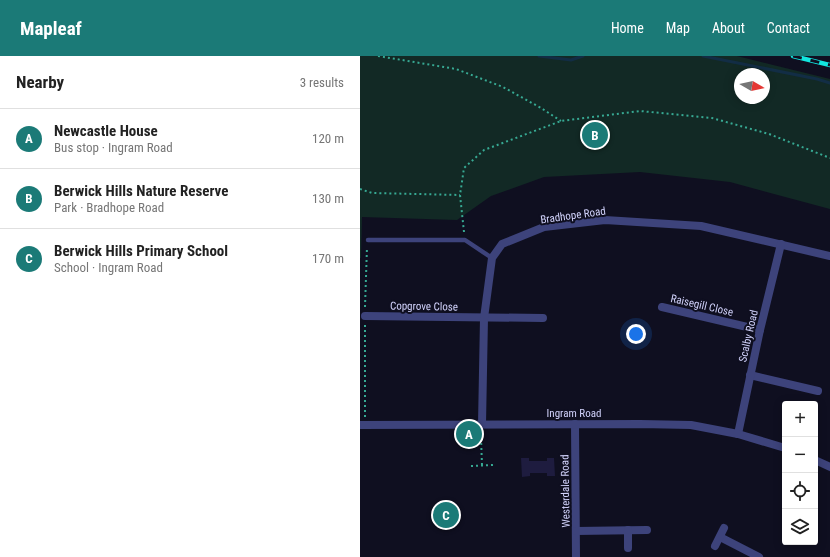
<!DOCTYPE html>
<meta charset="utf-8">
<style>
:root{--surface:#fff;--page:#f2f2f2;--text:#222;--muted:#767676;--line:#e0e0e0;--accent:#1b7a77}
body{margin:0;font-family:"Roboto Condensed",sans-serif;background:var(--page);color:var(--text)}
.controls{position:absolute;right:12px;bottom:12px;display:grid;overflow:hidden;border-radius:4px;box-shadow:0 2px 10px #0003}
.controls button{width:36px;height:36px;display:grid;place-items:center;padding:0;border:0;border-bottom:1px solid var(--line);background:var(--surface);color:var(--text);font:20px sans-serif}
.compass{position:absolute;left:374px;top:12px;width:36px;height:36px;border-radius:50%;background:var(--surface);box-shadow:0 2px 10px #0003;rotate:99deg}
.you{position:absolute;left:276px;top:278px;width:14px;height:14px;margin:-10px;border:3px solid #fff;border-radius:50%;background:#1a73e8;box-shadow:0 0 0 6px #1a73e833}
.badge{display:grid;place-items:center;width:26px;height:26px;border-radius:50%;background:var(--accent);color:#fff;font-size:13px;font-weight:700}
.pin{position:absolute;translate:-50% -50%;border:2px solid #fff;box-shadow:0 1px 4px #0006}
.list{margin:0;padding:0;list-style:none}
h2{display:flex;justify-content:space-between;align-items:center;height:52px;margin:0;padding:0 16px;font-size:17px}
h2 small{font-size:13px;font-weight:400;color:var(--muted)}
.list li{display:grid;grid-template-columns:26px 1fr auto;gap:12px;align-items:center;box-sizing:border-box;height:60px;padding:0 16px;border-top:1px solid var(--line)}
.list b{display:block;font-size:15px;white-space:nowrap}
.list p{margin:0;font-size:13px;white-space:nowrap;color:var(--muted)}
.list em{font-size:13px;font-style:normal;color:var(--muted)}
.icon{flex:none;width:22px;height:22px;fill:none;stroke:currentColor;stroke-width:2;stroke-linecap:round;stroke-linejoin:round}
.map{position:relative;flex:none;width:470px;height:501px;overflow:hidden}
header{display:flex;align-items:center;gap:24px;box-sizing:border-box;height:56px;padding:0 20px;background:var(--accent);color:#fff}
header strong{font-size:19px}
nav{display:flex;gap:22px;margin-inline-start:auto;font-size:14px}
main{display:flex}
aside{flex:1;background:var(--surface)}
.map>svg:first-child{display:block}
.green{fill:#122925;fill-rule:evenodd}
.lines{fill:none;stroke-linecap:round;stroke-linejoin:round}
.stream{stroke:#122d45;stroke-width:3}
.building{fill:#1e1c3f}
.path{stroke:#37a993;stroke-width:2;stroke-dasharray:2 3;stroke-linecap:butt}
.service{stroke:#3d437b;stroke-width:4.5}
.minor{stroke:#3d437b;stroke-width:8}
.tertiary{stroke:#3d437b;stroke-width:8}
.rail-casing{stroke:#12e6df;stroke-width:4.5}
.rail{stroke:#0f0f20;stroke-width:3;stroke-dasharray:9;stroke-linecap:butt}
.labels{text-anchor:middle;stroke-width:4;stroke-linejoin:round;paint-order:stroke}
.street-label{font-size:11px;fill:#d1d2fb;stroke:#0f0f20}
</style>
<header>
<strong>Mapleaf</strong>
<nav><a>Home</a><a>Map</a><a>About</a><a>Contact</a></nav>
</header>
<main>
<aside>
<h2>Nearby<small>3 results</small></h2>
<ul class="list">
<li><span class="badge">A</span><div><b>Newcastle House</b><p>Bus stop · Ingram Road</p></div><em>120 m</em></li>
<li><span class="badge">B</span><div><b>Berwick Hills Nature Reserve</b><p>Park · Bradhope Road</p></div><em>130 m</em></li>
<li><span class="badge">C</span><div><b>Berwick Hills Primary School</b><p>School · Ingram Road</p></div><em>170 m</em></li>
</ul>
</aside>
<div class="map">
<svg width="470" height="501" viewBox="0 0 470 501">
<rect width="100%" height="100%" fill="#0f0f20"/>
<path class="green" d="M0,0H377L470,23V153L370,126L280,116L184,121L131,140L97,164L2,161L1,202H0ZM380,18H404V42H380Z"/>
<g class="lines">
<g class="stream">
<polyline points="179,0 211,4 223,0"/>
<polyline points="343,0 457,23 470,27"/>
</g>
</g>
<polygon class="building" points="161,402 169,402 169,405 187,405 187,402 194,402 195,420 187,420 187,417 170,417 170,420 162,421"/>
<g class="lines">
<g class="path">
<polyline points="18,0 96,13 143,31 181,52 201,65"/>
<polyline points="0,133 12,137 100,139"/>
<polyline points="104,176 100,139 104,112 124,94 201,65 280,55 352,62 409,78 470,102"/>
<polyline points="5,251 7,191"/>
<polyline points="5,361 5,269"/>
<polyline points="121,382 122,409"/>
<polyline points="111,410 133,409"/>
</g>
<polyline class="service" points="8,184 105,184 132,202"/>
<g class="minor">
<polyline points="302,251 400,274"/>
<polyline points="5,260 183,262"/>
<polyline points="390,319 458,335"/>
<polyline points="122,368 124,262 132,202 142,188 184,171 245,164 341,170 470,200"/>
<polyline points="215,368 216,501"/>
<polyline points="378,378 400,274 421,188"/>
<polyline points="216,475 287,474"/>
<polyline points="360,481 399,501"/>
<polyline points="355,490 364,472"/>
<polyline points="268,492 268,474"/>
</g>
<g class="tertiary">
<polyline points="0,369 280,368 331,369 378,378 425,392"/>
<polyline points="455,404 470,411"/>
</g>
<defs>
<polyline id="rail" points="433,0 470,9"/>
</defs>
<use href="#rail" class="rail-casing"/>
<use href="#rail" class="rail"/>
</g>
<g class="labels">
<g class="street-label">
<text transform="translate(213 159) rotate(-8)" y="4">Bradhope Road</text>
<text transform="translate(342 249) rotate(13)" y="4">Raisegill Close</text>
<text transform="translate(64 250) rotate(1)" y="4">Copgrove Close</text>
<text transform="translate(388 280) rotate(-77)" y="4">Scalby Road</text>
<text x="214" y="361">Ingram Road</text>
<text transform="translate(205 435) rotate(-91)" y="4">Westerdale Road</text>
</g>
</g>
</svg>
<div class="controls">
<button>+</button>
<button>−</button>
<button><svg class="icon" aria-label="locate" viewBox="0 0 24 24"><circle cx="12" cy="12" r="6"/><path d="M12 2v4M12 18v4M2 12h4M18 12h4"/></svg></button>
<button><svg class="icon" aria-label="layers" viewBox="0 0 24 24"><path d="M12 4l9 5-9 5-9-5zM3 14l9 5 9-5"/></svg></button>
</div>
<svg class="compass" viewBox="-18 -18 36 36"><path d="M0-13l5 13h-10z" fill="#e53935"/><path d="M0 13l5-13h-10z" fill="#767676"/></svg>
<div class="you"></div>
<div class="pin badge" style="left:109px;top:378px">A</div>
<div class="pin badge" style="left:235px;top:79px">B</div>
<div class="pin badge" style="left:86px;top:459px">C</div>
</div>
</main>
